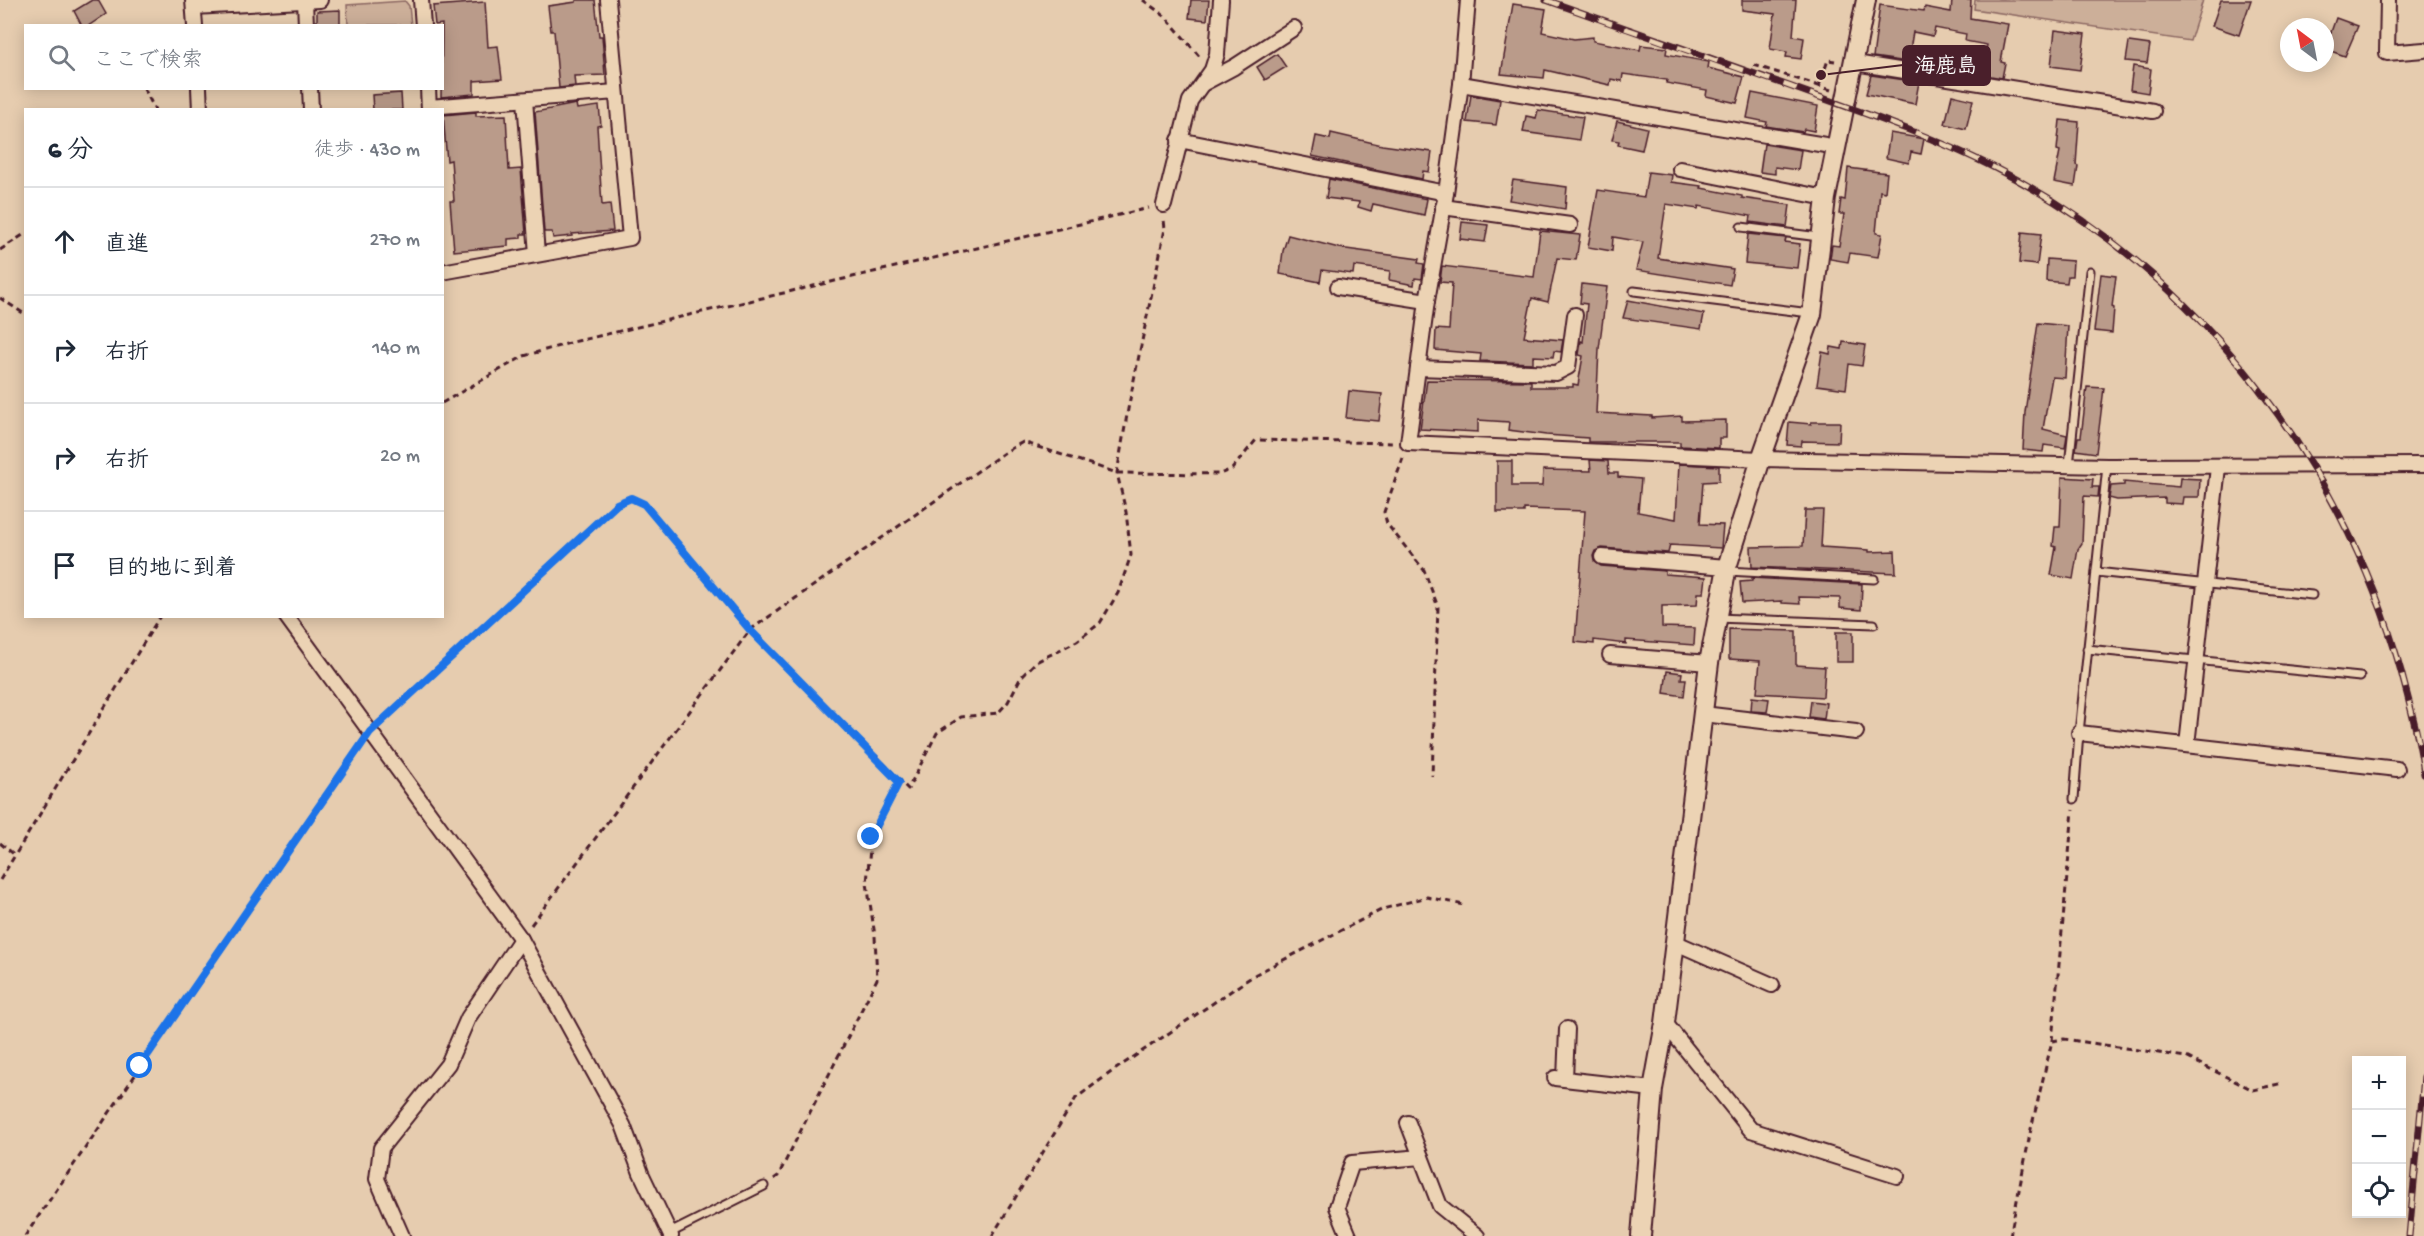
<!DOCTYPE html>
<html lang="ja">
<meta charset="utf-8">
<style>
:root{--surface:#fff;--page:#f2f2f3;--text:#1f2937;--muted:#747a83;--line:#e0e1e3}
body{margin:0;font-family:"Gochi Hand","Klee One",sans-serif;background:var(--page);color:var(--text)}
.controls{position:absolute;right:18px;bottom:18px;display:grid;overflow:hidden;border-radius:0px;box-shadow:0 3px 15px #0003}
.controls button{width:54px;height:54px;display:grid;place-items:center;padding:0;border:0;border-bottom:2px solid var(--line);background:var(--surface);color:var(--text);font:30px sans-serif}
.compass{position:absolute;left:2280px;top:18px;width:54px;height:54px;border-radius:50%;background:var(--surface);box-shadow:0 3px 15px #0003;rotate:328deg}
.stop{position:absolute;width:18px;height:18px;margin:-14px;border:4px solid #1a73e8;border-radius:50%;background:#fff}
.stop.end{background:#1a73e8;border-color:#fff;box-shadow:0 2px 6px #0008}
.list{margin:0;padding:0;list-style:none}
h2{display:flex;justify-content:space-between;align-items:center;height:78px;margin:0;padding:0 24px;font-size:26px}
h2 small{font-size:20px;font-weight:400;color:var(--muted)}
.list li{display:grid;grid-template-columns:39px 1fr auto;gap:18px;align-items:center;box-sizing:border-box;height:108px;padding:0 24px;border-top:2px solid var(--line)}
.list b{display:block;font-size:22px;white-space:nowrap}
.list em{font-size:20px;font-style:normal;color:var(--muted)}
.icon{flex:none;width:33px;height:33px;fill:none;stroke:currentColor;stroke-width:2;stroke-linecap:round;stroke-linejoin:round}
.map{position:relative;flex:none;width:2424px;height:1236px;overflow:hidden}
.search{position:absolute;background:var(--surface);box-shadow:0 3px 15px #0003;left:24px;top:24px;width:420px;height:66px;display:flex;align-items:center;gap:15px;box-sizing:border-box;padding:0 21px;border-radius:0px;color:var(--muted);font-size:22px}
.panel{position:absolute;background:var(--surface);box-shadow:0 3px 15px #0003;left:24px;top:108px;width:420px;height:510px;border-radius:0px}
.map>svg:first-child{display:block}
.green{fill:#ccaf99;stroke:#8b6762;stroke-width:1.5}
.building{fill:#ba9b8a;stroke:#4a1f2b;stroke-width:1.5}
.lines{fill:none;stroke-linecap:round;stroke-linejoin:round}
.service-casing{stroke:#4a1f2b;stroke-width:11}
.minor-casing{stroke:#4a1f2b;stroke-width:18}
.tertiary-casing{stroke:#4a1f2b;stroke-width:22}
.path{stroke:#4a1f2b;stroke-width:3;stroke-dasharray:6 4.5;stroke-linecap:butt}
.service{stroke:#ecd3b4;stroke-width:7}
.minor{stroke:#ecd3b4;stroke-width:14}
.tertiary{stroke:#ecd3b4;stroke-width:18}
.rail-casing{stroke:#4a1f2b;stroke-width:7}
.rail{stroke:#ecd3b4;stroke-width:4.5;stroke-dasharray:14;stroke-linecap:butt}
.route{stroke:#1a73e8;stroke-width:8}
.leader{fill:none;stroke:#4a1f2b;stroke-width:2}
.callout-dot{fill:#4a1f2b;stroke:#ecd3b4;stroke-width:2}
.callout{fill:#4a1f2b;stroke:#4a1f2b;stroke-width:2}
.callout-label{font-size:21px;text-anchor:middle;font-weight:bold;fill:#fff}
</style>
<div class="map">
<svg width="2424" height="1236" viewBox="0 0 2424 1236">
<rect width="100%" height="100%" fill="#e6ccaf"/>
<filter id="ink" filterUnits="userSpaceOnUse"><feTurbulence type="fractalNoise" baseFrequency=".0167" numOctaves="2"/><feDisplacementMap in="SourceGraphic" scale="12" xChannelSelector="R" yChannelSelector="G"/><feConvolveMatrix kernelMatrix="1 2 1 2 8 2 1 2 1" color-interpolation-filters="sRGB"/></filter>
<g filter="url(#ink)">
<g class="green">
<polygon points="1975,0 2203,0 2190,41 1974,9"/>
<polygon points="405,1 409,6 411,25 348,25 347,5"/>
</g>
<g class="building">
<polygon points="92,0 98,0 106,14 88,26 82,26 74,11"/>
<polygon points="576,0 595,0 599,36 602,36 605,75 574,76 575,86 559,88 554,31 551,31 548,6 576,2"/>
<polygon points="1191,0 1209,0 1207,20 1189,18"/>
<polygon points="1742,0 1796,0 1793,36 1804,38 1801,59 1786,57 1787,52 1770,49 1775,14 1742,10"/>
<polygon points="1952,0 1971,0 1970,18 2008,24 2001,62 2005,63 2002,78 1980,74 1987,45 1965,41 1966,34 1935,28 1933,36 1913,32 1908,62 1873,57 1880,5 1924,11 1925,7 1951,12"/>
<polygon points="2221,0 2251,0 2239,35 2212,26"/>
<polygon points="485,2 488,47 498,46 502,79 474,81 474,94 441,97 442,24 435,25 433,6"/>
<polygon points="1513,4 1546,9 1542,32 1574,39 1593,37 1593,41 1640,50 1641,45 1667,48 1666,54 1709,62 1708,68 1744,77 1737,103 1706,96 1707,90 1666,83 1667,80 1623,74 1622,81 1611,79 1610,85 1545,70 1544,78 1501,74"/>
<polygon points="340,10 340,25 317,25 317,11"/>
<polygon points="2336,18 2358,26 2345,56 2325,49"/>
<polygon points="2055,30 2085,34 2080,70 2051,66"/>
<polygon points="2129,42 2150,45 2147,63 2126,61"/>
<polygon points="1277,54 1286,67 1265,80 1257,67"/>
<polygon points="2133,66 2151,69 2148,93 2130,90"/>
<polygon points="1871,75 1919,82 1915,104 1866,94"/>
<polygon points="401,93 402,110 373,110 372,95"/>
<polygon points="1752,93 1818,106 1814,131 1804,129 1803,132 1766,126 1767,122 1747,118"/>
<polygon points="1471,95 1500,100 1496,125 1467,122"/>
<polygon points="1952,95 1973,100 1966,129 1945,124"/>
<polygon points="576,104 577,109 599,106 601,125 597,126 602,205 610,204 613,231 572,234 572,236 553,238 552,232 544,232 535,112"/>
<polygon points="1538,110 1583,117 1579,140 1523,132 1526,116 1536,118"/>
<polygon points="476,112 476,116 506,115 509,170 521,169 526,234 521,234 521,238 508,239 508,246 454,251 450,201 454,201 451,160 447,161 443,115"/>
<polygon points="2060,120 2079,122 2076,165 2078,166 2075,186 2054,182 2060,151 2057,150"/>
<polygon points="1617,121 1647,128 1642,150 1618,145 1619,141 1612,140"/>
<polygon points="1331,133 1382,145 1432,152 1429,172 1423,171 1422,179 1312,156 1316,136 1330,139"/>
<polygon points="1890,133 1924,139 1921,154 1911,152 1909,163 1886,158"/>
<polygon points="1764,144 1801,150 1798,170 1775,167 1775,174 1760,172"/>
<polygon points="1848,168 1887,173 1885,192 1880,191 1876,233 1882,234 1878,257 1850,253 1848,262 1830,259 1832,245 1839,246 1844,214 1839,214 1841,199 1845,200"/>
<polygon points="1648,172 1672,175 1671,182 1702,186 1701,188 1742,196 1742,198 1790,205 1787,227 1750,222 1751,216 1699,206 1698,209 1666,204 1658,258 1733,269 1730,285 1636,270 1643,242 1613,237 1612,251 1588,247 1598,190 1644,197"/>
<polygon points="1329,179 1427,199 1424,215 1373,204 1371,211 1358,207 1359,202 1326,198"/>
<polygon points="1513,180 1567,187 1565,209 1509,200"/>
<polygon points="1462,222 1488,225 1485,242 1460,239"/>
<polygon points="1540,231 1580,235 1576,260 1557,258 1548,302 1532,298 1524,337 1563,340 1561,352 1554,351 1553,357 1533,356 1533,363 1480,361 1481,354 1435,350 1436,329 1449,330 1452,283 1440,282 1442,266 1534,277"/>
<polygon points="2022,232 2041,234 2037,265 2019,263"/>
<polygon points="1748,234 1786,238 1785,242 1800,244 1797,268 1745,263"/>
<polygon points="1288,235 1339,248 1419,259 1418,263 1424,264 1422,279 1415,278 1414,285 1389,280 1390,271 1354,266 1353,274 1322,270 1320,282 1280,274 1283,251"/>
<polygon points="2047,259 2073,261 2072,276 2068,276 2067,283 2046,281"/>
<polygon points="2101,274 2116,276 2112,307 2114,308 2112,333 2094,331"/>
<polygon points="1582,284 1607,287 1599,349 1596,413 1652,416 1652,418 1682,416 1682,421 1726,420 1726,438 1719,438 1719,448 1680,446 1680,442 1588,442 1588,438 1546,435 1508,430 1509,422 1478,420 1478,432 1420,429 1427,380 1531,381 1531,387 1573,387 1573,384 1578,385 1583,356 1579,355 1581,341 1583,342 1587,304 1580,303"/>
<polygon points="1628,300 1704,314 1701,329 1623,318"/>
<polygon points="2038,323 2068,326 2065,378 2052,377 2043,429 2067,435 2065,448 2044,445 2043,452 2023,450 2025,412"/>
<polygon points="1843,342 1865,345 1862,366 1849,364 1846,389 1817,385 1822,352 1830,354 1831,347 1842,349"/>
<polygon points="2087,387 2104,388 2096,453 2076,450 2078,437 2081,437"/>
<polygon points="1349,391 1382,394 1379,421 1346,418"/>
<polygon points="1789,422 1811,424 1811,422 1840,422 1839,442 1802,441 1801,446 1787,445"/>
<polygon points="1590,460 1608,461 1609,473 1618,473 1618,477 1641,479 1638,512 1676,519 1679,464 1719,466 1719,481 1703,482 1700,524 1723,525 1721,548 1670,545 1668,553 1602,548 1595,551 1593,556 1594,561 1601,566 1665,571 1665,574 1706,577 1704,593 1698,593 1697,605 1662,606 1662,627 1695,628 1694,645 1626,640 1626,644 1594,640 1594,644 1575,642 1585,511 1524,509 1524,512 1497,512 1497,461 1512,461 1512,486 1542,486 1543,470 1591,471"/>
<polygon points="2062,477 2093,479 2092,487 2099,487 2098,497 2084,496 2082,543 2078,549 2073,579 2051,575 2056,547 2053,546 2055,527 2060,527"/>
<polygon points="2180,478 2200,479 2199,497 2183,497 2182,504 2165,503 2165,498 2117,500 2109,498 2111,486 2124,485 2124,482 2179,487"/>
<polygon points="1805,510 1823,510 1821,547 1869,550 1869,552 1895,551 1896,573 1752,567 1751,547 1803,546"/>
<polygon points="1752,578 1862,584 1861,610 1840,608 1840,598 1799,597 1800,604 1782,603 1782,601 1742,603 1740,582 1752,581"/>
<polygon points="1729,629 1796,631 1796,665 1825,667 1823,697 1757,693 1760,661 1729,659"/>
<rect x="1836" y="632" width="17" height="30"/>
<polygon points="1667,671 1682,673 1681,679 1686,679 1684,696 1664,693"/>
<polygon points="1752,697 1769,699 1767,712 1751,711"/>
<polygon points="1811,701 1826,703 1824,719 1809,717"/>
</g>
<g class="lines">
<defs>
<g id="service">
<polyline points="1741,227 1819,237"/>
<polyline points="1634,291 1810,313"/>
<polyline points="2069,465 2090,271"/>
<polyline points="1727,571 1874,579"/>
<polyline points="2096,572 2312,595"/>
<polyline points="1717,618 1874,624"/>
<polyline points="2087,649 2360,677"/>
<polyline points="2074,799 2079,733 2107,466"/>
<polyline points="670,1233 764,1186"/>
</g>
<g id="minor">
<polyline points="193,0 195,26"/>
<polyline points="305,0 306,26"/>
<polyline points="421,0 423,26"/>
<polyline points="1468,0 1461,84 1446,193 1427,301 1408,443 1761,459 2107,466 2424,465"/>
<polyline points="2388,0 2387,53 2424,50"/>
<polyline points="194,7 320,0"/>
<polyline points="1855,63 2153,111"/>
<polyline points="1204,83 1234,67 1294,28"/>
<polyline points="1461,84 1837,147"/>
<polyline points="199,88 200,110"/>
<polyline points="310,88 311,110"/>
<polyline points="428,88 429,110"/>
<polyline points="525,100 537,254"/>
<polyline points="429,107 616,92"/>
<polyline points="1179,140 1446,193"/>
<polyline points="1680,169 1826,198"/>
<polyline points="1164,205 1190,101 1212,70 1217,54 1221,0"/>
<polyline points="1443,207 1570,225"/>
<polyline points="442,272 630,238 608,0"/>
<polyline points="1338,287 1427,301"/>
<polyline points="1418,368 1556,373 1568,367 1575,315"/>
<polyline points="1602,557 1727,567"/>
<polyline points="286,616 521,939 623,1125 641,1173 671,1236"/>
<polyline points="1610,655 1709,663"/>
<polyline points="1703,714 1856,732"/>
<polyline points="2079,733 2397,769"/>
<polyline points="2187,745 2218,467"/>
<polyline points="1674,942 1772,985"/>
<polyline points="1665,1023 1751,1130 1897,1176"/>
<polyline points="1555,1078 1653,1089"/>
<polyline points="1565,1079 1567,1029"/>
<polyline points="1408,1123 1440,1206 1477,1236"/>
<polyline points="402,1236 377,1179 381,1148 448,1064 468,1018 521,939"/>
<polyline points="1349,1236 1337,1207 1352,1163 1421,1157"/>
</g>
<polyline id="tertiary" points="1641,1236 1653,1089 1665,1023 1709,663 1727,567 1761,459 1812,314 1826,198 1866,0"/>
</defs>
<use href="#service" class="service-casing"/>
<use href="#minor" class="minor-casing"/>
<use href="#tertiary" class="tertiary-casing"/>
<g class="path">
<polyline points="1143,0 1166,17 1199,56"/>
<polyline points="1754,65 1819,86"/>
<polyline points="144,88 155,110"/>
<polyline points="1831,90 1819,86 1828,60 1835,61"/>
<polyline points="0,250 26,233"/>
<polyline points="0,298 26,315"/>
<polyline points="442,403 524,356 573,342 1149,208"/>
<polyline points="1403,458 1384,512 1387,524 1424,570 1438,607 1432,776"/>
<polyline points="381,722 617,504 631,498 644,504 750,630 908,789 937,733 961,717 998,713 1008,702 1021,677 1036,662 1077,641 1100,623 1118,593 1131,555 1126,512 1117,473 1128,409 1165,229 1164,220"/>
<polyline points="0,843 15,855"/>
<polyline points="0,880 160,616"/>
<polyline points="531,925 750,630 1005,452 1023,442 1117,473 1220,474 1232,469 1256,440 1393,443"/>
<polyline points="2052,1041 2073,810"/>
<polyline points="774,1179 778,1176 877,979 875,936 867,883 871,837 899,782"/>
<polyline points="25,1236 361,745"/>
<polyline points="992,1236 1076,1098 1110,1073 1256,974 1383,909 1427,897 1464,905"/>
<polyline points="2010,1236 2031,1129 2052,1041 2064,1039 2186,1057 2253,1090 2283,1083"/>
</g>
<use href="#service" class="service"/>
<use href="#minor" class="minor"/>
<use href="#tertiary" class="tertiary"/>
<defs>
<g id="rail">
<path d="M1546,0C1627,29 1708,58 1789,86C1858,111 1927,134 1993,167C2200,271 2352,472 2407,694C2414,721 2421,747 2424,774"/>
<polyline points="2409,1236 2424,1077"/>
</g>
</defs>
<use href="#rail" class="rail-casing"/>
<use href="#rail" class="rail"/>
</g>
</g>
<g class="lines" filter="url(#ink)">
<polyline class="route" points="140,1066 370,732 617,504 631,498 644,504 750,630 899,782 871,837"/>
</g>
<path class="leader" d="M1821 75L1903 65"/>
<circle class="callout-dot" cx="1821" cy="75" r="6"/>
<rect class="callout" x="1903" y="46" width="87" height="39" rx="6"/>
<g class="callout-label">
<text x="1946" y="72">海鹿島</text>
</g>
</svg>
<div class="controls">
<button>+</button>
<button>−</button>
<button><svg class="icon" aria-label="locate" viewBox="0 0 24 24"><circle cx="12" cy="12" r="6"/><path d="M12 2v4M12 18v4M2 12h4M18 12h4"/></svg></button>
</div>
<svg class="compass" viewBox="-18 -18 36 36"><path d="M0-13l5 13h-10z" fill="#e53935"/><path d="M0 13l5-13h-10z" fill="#747a83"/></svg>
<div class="stop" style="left:140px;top:1066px"></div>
<div class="stop end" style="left:871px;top:837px"></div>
<div class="search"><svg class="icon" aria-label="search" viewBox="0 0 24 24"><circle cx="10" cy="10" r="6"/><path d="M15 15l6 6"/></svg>ここで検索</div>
<section class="panel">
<h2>6 分<small>徒歩 · 430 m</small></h2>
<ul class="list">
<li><svg class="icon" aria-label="ahead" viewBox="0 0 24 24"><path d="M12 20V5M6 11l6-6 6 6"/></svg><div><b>直進</b></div><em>270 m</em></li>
<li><svg class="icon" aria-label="right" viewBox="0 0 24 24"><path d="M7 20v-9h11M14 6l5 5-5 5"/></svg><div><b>右折</b></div><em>140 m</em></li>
<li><svg class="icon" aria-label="right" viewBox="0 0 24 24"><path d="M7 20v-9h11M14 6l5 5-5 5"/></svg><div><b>右折</b></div><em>20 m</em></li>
<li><svg class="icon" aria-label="arrive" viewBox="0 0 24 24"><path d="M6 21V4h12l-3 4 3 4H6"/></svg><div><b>目的地に到着</b></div></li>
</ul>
</section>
</div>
